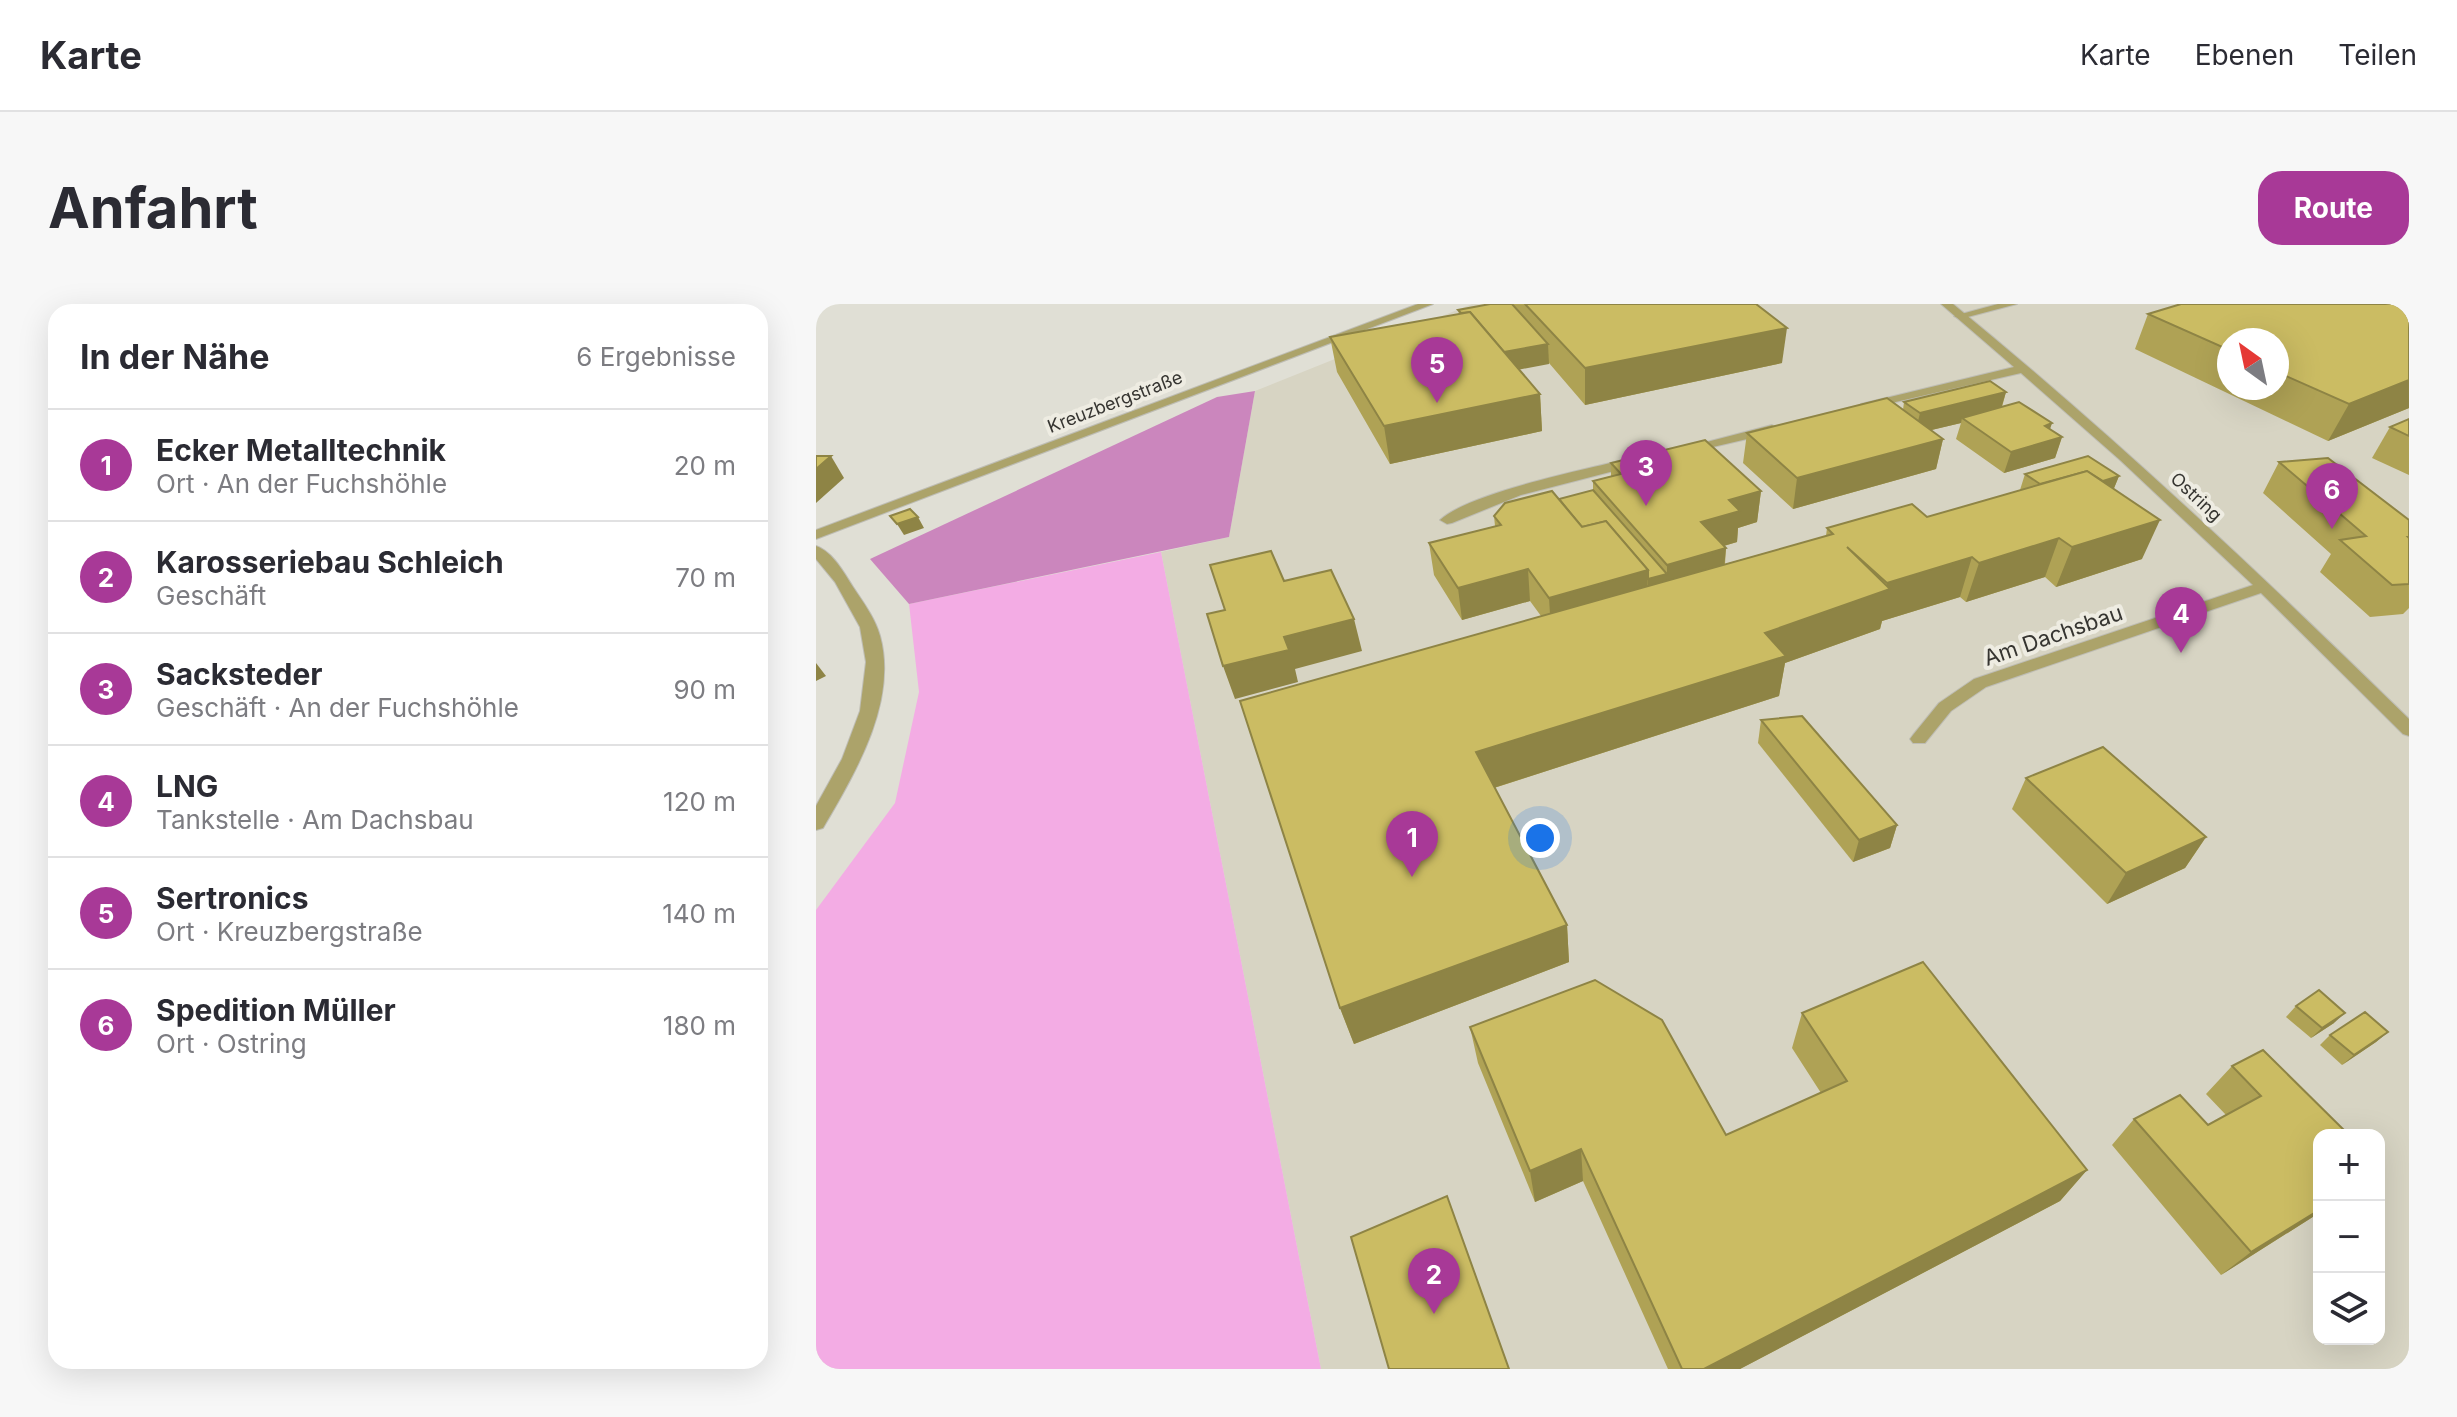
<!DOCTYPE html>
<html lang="de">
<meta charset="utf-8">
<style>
:root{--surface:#fff;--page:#f7f7f7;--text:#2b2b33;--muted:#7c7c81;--line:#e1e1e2;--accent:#a83997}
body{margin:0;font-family:Inter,sans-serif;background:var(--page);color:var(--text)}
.controls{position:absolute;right:24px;bottom:24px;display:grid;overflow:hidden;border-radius:16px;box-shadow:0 8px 32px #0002}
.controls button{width:72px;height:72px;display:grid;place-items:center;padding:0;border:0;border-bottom:2px solid var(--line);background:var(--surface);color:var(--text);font:40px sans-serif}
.compass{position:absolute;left:1401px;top:24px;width:72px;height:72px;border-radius:50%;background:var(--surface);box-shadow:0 8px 32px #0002;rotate:327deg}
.you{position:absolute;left:724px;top:534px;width:28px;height:28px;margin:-20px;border:6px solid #fff;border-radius:50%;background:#1a73e8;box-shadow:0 0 0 12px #1a73e833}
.badge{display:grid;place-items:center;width:52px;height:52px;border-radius:50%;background:var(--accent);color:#fff;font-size:26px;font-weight:700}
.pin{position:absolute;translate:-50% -66px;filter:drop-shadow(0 2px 4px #0008)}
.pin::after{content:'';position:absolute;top:42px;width:28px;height:24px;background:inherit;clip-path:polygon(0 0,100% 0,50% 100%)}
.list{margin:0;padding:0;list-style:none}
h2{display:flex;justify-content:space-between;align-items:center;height:104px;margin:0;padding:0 32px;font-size:34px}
h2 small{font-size:26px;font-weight:400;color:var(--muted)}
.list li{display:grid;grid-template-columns:52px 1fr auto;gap:24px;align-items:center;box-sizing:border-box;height:112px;padding:0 32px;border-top:2px solid var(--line)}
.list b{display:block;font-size:30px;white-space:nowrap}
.list p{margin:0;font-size:26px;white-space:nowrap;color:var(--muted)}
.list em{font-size:26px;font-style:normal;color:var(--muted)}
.icon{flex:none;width:44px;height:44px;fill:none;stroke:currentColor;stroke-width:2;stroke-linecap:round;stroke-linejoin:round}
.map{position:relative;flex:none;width:1593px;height:1065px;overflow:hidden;border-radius:24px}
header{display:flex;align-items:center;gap:48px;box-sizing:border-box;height:112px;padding:0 40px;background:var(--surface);border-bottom:2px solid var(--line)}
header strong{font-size:38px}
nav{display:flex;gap:44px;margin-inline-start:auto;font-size:28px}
.intro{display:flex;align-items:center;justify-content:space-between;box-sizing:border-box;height:192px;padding:0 48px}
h1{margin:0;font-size:56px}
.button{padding:20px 36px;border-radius:24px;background:var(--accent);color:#fff;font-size:28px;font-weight:700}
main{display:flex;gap:48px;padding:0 48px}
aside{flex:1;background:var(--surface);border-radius:24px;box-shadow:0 8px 32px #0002}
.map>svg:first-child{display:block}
.built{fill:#d7d4c3;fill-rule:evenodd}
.green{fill:#f3ace4}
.forest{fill:#cb86bd}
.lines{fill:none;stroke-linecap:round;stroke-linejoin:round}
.service-casing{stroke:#bebdb4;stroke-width:2}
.minor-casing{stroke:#bebdb4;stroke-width:2}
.service{fill:#aca36a;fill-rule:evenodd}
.minor{fill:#aca36a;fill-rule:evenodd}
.wall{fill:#afa255;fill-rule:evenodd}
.shaded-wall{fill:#8e8445}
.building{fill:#cbbc63;stroke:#8e8445;stroke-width:2}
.labels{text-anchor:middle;stroke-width:8;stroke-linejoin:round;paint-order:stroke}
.far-street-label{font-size:18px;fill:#363531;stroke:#eeece2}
.street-label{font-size:22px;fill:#363531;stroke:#eeece2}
</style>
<header>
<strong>Karte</strong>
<nav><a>Karte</a><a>Ebenen</a><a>Teilen</a></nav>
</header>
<div class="intro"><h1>Anfahrt</h1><a class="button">Route</a></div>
<main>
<aside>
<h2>In der Nähe<small>6 Ergebnisse</small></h2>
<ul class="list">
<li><span class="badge">1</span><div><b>Ecker Metalltechnik</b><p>Ort · An der Fuchshöhle</p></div><em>20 m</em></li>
<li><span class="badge">2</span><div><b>Karosseriebau Schleich</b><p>Geschäft</p></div><em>70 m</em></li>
<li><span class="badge">3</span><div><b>Sacksteder</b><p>Geschäft · An der Fuchshöhle</p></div><em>90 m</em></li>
<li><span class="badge">4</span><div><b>LNG</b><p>Tankstelle · Am Dachsbau</p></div><em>120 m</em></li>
<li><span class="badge">5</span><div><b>Sertronics</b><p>Ort · Kreuzbergstraße</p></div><em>140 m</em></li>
<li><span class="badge">6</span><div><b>Spedition Müller</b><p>Ort · Ostring</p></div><em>180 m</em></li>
</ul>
</aside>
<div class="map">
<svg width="1593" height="1065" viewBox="0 0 1593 1065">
<rect width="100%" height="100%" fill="#e0dfd5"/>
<path class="built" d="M656,0H1593V1065H505L345,248L413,233L439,87ZM1413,36H1461V84H1413ZM1503,831H1563V1035H1503Z"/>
<polygon class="green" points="345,248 505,1065 0,1065 0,606 79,499 103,388 93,300"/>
<polygon class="forest" points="439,87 413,233 93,300 54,255 401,93"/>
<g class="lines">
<defs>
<polygon id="service" points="1182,0 1201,0 1144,15 1138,12"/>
<g id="minor">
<polygon points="602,0 617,0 0,235 0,226"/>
<path d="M1125,0H1137C1296,130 1446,271 1593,415V432L1587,430L1445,289L1170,383L1135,407L1109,439H1097L1094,435L1097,431L1123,399L1158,375L1437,281L1304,156L1205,69L1045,106V100L1198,63Z"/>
<polygon points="956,121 963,125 961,128 867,150 860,146"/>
<path d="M820,153L827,157L825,160L705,191L636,219L631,220L624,216C654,188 776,164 820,153Z"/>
<path d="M0,242C17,248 28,269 37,283C47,298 59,314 64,332C82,398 39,469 7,524L0,526V502L26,455L44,407L50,358L44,323L19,278L0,255Z"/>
</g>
</defs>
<use href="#service" class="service-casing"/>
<use href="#minor" class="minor-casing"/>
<use href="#service" class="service"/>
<use href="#minor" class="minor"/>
</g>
<g class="wall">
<polygon points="674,0 709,0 966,59 769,101 733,59 703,65 724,90 726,127 574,160 521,68 514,33 643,10 642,6"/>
<path d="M1593,0V104L1512,137L1319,45L1332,10ZM1413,36H1461V84H1413Z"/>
<polygon points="1190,88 1186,103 1234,125 1246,133 1239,154 1188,169 1140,135 1145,119 1115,126 1127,135 1120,165 977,205 927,159 931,129 1087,106 1088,98"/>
<polygon points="1593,115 1593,171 1556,154 1574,123"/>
<polygon points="1463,158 1593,216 1593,304 1587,310 1554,313 1504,268 1515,250 1447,189"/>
<polygon points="795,159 945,187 941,218 922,224 921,238 908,242 910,244 909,260 1010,232 1011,224 1111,213 1204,186 1209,170 1303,172 1298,184 1326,255 1240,283 1229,273 1150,298 1144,293 1066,317 1064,325 969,359 963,392 678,484 751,621 753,658 538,740 524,704 725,312 714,297 646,316 618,271 613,239 679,222 678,212 777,186 777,177 795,172"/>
<polygon points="945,416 1081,521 1074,544 1037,558 942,439"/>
<polygon points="1210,474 1390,533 1369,564 1291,600 1196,505"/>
<polygon points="1480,702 1518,719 1495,734 1470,713"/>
<polygon points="986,709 1271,866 1244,897 924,1065 852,1065 767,877 719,898 662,759 654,723 910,831 1005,789 976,744"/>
<polygon points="1572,728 1560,738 1526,761 1504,741 1514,731"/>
<polygon points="1416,762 1503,831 1503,909 1405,971 1296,841 1318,815 1392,821 1410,811 1390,790"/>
</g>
<g class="shaded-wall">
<polygon points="971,24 966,59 769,101 769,64"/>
<polygon points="732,40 733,60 680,70 678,50"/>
<polygon points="1593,76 1593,104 1512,137 1533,100"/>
<polygon points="1190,88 1184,108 1146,114 1145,119 1099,130 1104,109"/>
<polygon points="724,90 726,127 574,160 568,122"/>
<polygon points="1236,119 1230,138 1246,133 1239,154 1188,169 1195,148 1229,122"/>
<polygon points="1127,135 1120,165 977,205 981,174"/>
<polygon points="15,152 28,174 0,199 0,165"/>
<polygon points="1303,172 1294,194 1239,191"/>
<polygon points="945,187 941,218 922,224 921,238 883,249 885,218 913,196"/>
<polygon points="102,213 108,224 88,231 81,220"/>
<polygon points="1344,216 1326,255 1240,283 1256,243"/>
<polygon points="1243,234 1229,273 1150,298 1163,259"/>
<polygon points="910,244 907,275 831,298 832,275 851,270 851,261"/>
<polygon points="1156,253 1144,293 1066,317 1064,325 969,359 963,392 665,488 660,448 949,329 1069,287 1071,279"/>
<polygon points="712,265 714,297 646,316 642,284"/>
<polygon points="832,266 831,298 735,326 733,294"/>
<polygon points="538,315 546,347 479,365 482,378 419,395 407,362 468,333"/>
<polygon points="0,359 10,372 0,377"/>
<polygon points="1081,521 1074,544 1037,558 1043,536"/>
<polygon points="1390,533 1369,564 1291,600 1310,569"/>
<polygon points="751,621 753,658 538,740 524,704"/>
<polygon points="1529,709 1518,719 1495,734 1506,724"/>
<polygon points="1572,728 1560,738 1526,761 1538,751"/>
<polygon points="765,845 767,877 719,898 714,867"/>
<polygon points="1271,866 1244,897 924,1065 888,1065"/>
<polygon points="1503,906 1503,909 1405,971 1435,948"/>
</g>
<g class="building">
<polygon points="674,0 696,0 732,40 688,48 654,8 645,9 642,6"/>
<polygon points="709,0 940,0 971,24 769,64"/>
<polygon points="1365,0 1593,0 1593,76 1533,100 1461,68 1461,36 1413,36 1413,46 1332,10"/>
<polygon points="654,8 724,90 568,122 514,33"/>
<polygon points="1174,77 1190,88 1104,109 1088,98"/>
<polygon points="1071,94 1127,135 981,174 931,129"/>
<polygon points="1203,98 1236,119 1229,122 1246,133 1195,148 1146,114"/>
<polygon points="1593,115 1593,132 1574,123"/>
<polygon points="889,136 945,187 913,196 924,207 885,218 910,244 851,261 777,177 805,170 795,159"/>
<polygon points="0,152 15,152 0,165"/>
<polygon points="1272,152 1303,172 1287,177 1271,167 1224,180 1209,170"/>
<polygon points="1512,154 1593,216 1593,233 1592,233 1593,234 1593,280 1576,281 1524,236 1550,232 1463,158"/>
<polygon points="1271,167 1344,216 1256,243 1243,234 1163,259 1156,253 1071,279 1031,243 1074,285 949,329 970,352 660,448 751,621 524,704 424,397 1017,230 1011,224 1096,200 1111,213"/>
<polygon points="777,186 851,270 832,275 832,266 790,217 766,223 743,195"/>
<polygon points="736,187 766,223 790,217 832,266 733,294 712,265 642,284 613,239 685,221 678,212 689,199"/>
<polygon points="94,205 102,213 81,220 74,212"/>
<polygon points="455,247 468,277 515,266 538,315 468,333 473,346 407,362 391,310 409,306 394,261"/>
<polygon points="986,412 1081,521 1043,536 945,416"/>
<polygon points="1287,443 1390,533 1310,569 1210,474"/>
<polygon points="1107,658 1271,866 888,1065 866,1065 765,845 714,867 654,723 779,676 846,716 910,831 1031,777 986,709"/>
<polygon points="1503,686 1529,709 1506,724 1480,702"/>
<polygon points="1549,708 1572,728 1538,751 1514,731"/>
<polygon points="1447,746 1533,831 1503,831 1503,906 1435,948 1318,815 1364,791 1392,821 1445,792 1416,762"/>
<polygon points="631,892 693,1065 573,1065 535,933"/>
</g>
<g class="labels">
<g class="far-street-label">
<text transform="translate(299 98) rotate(-21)" y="6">Kreuzbergstraße</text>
<text transform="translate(1380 193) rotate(43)" y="6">Ostring</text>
</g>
<g class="street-label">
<text transform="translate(1237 331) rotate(-19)" y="8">Am Dachsbau</text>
</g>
</g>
</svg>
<div class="controls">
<button>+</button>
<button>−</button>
<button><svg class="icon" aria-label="layers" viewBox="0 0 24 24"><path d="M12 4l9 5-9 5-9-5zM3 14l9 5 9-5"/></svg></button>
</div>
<svg class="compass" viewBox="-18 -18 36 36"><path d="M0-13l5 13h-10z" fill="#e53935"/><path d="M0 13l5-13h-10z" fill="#7c7c81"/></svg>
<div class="you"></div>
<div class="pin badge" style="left:596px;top:573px">1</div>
<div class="pin badge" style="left:618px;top:1010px">2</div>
<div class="pin badge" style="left:830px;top:202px">3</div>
<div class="pin badge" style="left:1365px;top:349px">4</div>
<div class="pin badge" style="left:621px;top:99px">5</div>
<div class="pin badge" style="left:1516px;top:225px">6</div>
</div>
</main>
